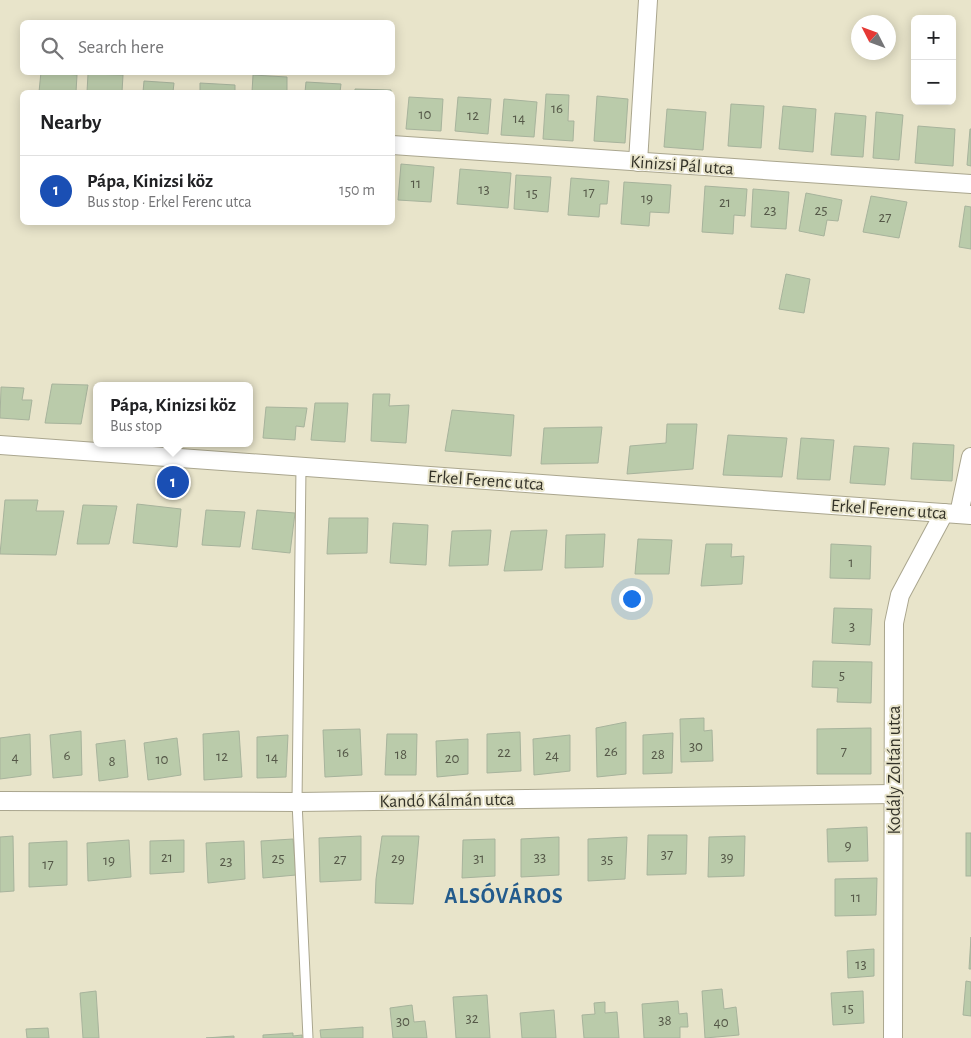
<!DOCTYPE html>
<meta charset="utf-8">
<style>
:root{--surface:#fff;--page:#f2f2f2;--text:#202124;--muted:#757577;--line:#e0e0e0;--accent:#db2777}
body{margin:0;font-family:"Alegreya Sans",sans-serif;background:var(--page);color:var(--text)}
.controls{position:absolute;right:15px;top:15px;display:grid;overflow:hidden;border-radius:8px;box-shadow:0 2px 12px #0003}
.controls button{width:45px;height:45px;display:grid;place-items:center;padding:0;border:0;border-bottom:1px solid var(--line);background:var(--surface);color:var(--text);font:25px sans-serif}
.compass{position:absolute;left:851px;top:15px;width:45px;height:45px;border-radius:50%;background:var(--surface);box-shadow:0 2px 12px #0003;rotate:312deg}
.you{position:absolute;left:631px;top:598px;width:18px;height:18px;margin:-12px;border:4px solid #fff;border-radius:50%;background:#1a73e8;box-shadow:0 0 0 8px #1a73e833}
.badge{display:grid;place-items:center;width:32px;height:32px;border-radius:50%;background:var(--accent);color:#fff;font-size:16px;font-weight:700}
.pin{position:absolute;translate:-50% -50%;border:2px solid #fff;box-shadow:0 1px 5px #0006}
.popup{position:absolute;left:93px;top:382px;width:160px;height:65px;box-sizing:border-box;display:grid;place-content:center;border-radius:8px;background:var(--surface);filter:drop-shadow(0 1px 4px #0005);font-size:16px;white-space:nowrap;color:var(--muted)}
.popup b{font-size:19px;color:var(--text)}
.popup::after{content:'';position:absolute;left:50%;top:100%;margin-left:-10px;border:10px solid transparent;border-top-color:var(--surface)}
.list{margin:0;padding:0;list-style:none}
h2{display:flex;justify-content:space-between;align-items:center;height:65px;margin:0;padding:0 20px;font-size:21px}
h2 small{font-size:16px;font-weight:400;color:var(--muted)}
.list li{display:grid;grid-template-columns:32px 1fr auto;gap:15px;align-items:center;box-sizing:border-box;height:70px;padding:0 20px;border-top:1px solid var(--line)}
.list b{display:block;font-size:19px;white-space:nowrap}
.list p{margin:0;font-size:16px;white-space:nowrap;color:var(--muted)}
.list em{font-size:16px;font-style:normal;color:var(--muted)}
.icon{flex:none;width:28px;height:28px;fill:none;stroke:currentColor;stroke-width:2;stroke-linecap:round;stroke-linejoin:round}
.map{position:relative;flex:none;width:971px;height:1038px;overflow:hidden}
.search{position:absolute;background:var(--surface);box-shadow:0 2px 12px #0003;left:20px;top:20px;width:375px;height:55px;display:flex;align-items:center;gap:12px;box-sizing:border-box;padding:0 18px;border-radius:8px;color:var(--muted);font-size:19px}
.panel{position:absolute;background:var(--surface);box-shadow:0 2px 12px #0003;left:20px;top:90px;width:375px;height:135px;border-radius:8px}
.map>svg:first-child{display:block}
.building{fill:#bacbaa;stroke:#a7b39c}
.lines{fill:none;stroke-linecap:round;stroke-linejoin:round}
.service-casing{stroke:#aaa68e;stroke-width:11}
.minor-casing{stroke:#aaa68e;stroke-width:20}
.service{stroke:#fff;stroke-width:9}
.minor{stroke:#fff;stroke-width:18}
.labels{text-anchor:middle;stroke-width:4;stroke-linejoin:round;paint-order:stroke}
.number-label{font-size:15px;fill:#555848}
.street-label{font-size:18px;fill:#333228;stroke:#e8e4ca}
.district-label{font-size:22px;font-weight:bold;letter-spacing:1px;fill:#235b8c;stroke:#e8e4ca}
</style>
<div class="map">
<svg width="971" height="1038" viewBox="0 0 971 1038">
<rect width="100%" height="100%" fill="#e8e4ca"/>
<g class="building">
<polygon points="41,72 77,75 76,92 39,92"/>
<polygon points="88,74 123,75 122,92 87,92"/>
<polygon points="253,75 287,77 287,92 252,92"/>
<polygon points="144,81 174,83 173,92 143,92"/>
<polygon points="306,82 341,84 340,92 305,92"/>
<polygon points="200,83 235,85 235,92 200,92"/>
<polygon points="355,89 391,90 391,92 355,92"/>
<polygon points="546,94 569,95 568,121 574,121 573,141 543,139"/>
<polygon points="597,96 628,99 625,143 594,141"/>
<polygon points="409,97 443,99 441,131 406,129"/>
<polygon points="458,97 491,99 488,134 455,131"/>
<polygon points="504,99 537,102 534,137 501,135"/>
<polygon points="731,104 764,106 761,148 728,146"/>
<polygon points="783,106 816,109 813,152 779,149"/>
<polygon points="667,109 706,112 703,150 664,147"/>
<polygon points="876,112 903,115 899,160 873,158"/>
<polygon points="835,113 866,116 863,157 831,155"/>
<polygon points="918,126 955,129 953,166 915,163"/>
<polygon points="970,129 971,129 971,166 967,165"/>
<polygon points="401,164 434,167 431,202 398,200"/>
<polygon points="460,169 511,173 508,208 457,204"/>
<polygon points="516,175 551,177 548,212 514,209"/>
<polygon points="571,178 609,181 607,204 600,204 599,217 568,215"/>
<polygon points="624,182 671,185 669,213 650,212 649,226 621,224"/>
<polygon points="705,186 747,189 745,216 734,215 733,234 702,232"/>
<polygon points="753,189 789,192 786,229 751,227"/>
<polygon points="806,193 842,200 838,221 827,220 824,236 799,231"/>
<polygon points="871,196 907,202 899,238 863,232"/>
<polygon points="965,206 971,207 971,249 959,247"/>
<polygon points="786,274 810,279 804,313 779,309"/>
<polygon points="52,384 88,385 81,424 45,423"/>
<polygon points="143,384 143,386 106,386"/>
<polygon points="1,387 24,388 22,400 32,400 29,420 0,418"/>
<polygon points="373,394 390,394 389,406 409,405 406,443 371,441"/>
<polygon points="315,403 348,403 345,442 311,440"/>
<polygon points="266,407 307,408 304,427 296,426 295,440 263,438"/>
<polygon points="452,410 514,415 511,456 445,451"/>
<polygon points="667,424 697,424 693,469 627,474 630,446 666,443"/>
<polygon points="602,427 598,463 541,464 544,428"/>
<polygon points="728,435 787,438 782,477 723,475"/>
<polygon points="801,438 834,440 830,480 797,479"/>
<polygon points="913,443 954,445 952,481 911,479"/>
<polygon points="854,446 889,448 885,485 850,483"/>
<polygon points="5,500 38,500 36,511 64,511 56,555 0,554"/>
<polygon points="137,504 181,509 177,547 133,543"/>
<polygon points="83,505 117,506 109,544 77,544"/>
<polygon points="206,510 245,512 240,547 202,545"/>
<polygon points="257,510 295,513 290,553 252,549"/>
<polygon points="329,518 368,518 367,553 327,554"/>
<polygon points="393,523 428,525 426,565 390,563"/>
<polygon points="491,530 488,565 449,566 452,531"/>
<polygon points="547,530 542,570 504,571 511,531"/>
<polygon points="605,534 603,567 565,568 566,535"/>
<polygon points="638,539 672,540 669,574 635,574"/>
<polygon points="706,544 732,544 731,557 744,556 742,584 701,586"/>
<polygon points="831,544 871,546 870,579 830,578"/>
<polygon points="834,608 872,609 870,645 832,643"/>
<polygon points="813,661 872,662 871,703 837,702 838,688 812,687"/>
<polygon points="704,718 704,731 712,730 713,761 681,762 680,719"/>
<polygon points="626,722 626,774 597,777 596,728"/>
<polygon points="871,728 871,774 817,774 817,729"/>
<polygon points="360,729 362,775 325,777 323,730"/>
<polygon points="81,731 82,775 53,778 50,735"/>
<polygon points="239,731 242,777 204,780 203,734"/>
<polygon points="520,732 521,771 487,773 487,734"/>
<polygon points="673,733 672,773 643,774 643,735"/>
<polygon points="30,734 31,775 0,779 0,738"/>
<polygon points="387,734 417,734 416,775 385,775"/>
<polygon points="288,735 286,777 257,778 257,737"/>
<polygon points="570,735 570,771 534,775 533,739"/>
<polygon points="177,738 181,775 148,780 144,743"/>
<polygon points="468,739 468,774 437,777 436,741"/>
<polygon points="125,740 128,777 99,781 96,744"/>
<polygon points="867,827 868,861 828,862 827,829"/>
<rect x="966" y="833" width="5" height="43"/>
<polygon points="648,835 687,835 686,874 647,875"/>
<polygon points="13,836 14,891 0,892 0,837"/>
<polygon points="361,836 361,880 320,882 319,838"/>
<polygon points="382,836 419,836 413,904 375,903 376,879"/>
<polygon points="745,836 744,876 708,877 709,837"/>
<polygon points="559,837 559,875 521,877 521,839"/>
<polygon points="627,837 625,879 588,881 588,839"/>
<polygon points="293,839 296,875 263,878 261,841"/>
<polygon points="495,839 495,876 462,878 463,840"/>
<polygon points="129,840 131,877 88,881 87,843"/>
<polygon points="184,840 184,872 150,874 150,841"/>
<polygon points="67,841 67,885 29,887 29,843"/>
<polygon points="244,841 245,879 208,883 206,843"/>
<polygon points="877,878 876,915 835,916 835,879"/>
<polygon points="971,937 971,969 969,969"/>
<polygon points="874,949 874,976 848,978 847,951"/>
<polygon points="966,981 971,982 971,1016 963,1015"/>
<polygon points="722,989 724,1009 736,1007 739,1035 705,1038 702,991"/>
<polygon points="96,991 99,1038 83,1038 80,993"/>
<polygon points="863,991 864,1023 833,1025 831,993"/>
<polygon points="487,995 490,1038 456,1038 453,997"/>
<polygon points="678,1001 679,1014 687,1013 688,1027 680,1027 680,1038 644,1038 642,1004"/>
<polygon points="605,1002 605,1013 617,1012 619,1038 584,1038 582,1015 595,1014 594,1003"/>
<polygon points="412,1005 414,1022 425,1021 427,1038 393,1038 390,1008"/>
<polygon points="554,1010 556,1038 522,1038 520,1013"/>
<polygon points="363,1027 363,1038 321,1038 320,1030"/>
<polygon points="48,1028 49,1038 27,1038 26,1029"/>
<polygon points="293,1033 293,1036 302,1035 302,1038 263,1038 263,1035"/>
<polygon points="234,1036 234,1038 206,1038"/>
</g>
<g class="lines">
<defs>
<polyline id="service" points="301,467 297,802 308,1038"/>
<g id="minor">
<polyline points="392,145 971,184"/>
<polyline points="638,162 648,0"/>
<polyline points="0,445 971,515"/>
<polyline points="959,514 971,457"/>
<polyline points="0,801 297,802 894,794"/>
<polyline points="893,1038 894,623 900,595 944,513"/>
</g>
</defs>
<use href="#service" class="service-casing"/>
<use href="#minor" class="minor-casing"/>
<use href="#service" class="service"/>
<use href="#minor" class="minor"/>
</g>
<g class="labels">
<g class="number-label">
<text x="557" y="113">16</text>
<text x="425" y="119">10</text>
<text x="473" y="120">12</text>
<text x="519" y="123">14</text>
<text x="416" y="188">11</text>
<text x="484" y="194">13</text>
<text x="589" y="197">17</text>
<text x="532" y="198">15</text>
<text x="647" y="203">19</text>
<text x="725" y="207">21</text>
<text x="770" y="215">23</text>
<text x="821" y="215">25</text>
<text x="885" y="222">27</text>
<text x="851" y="567">1</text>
<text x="852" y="631">3</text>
<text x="842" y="680">5</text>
<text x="696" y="751">30</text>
<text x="611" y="756">26</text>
<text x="844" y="756">7</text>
<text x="343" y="757">16</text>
<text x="504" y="757">22</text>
<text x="401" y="759">18</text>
<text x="658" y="759">28</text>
<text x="67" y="760">6</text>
<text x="552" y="760">24</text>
<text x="222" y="761">12</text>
<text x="15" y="762">4</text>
<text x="272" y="762">14</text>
<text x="452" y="763">20</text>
<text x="162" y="764">10</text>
<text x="112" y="766">8</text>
<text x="848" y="850">9</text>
<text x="667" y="859">37</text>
<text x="167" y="862">21</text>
<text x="540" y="862">33</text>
<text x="727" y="862">39</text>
<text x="278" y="863">25</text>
<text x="398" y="863">29</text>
<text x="479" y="863">31</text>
<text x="340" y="864">27</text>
<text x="607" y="864">35</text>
<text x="109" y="865">19</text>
<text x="226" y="866">23</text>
<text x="48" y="869">17</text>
<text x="856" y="902">11</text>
<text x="861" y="969">13</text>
<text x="848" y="1013">15</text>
<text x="472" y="1023">32</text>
<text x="665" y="1025">38</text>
<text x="403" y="1026">30</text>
<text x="721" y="1027">40</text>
</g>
<g class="street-label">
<text transform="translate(682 165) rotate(4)" y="6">Kinizsi Pál utca</text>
<text transform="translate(486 480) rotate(4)" y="6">Erkel Ferenc utca</text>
<text transform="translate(889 509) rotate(4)" y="6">Erkel Ferenc utca</text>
<text transform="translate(894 770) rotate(-90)" y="6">Kodály Zoltán utca</text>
<text transform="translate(447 800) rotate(-1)" y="6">Kandó Kálmán utca</text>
</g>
<g class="district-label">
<text x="504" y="903">ALSÓVÁROS</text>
</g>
</g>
</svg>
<div class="controls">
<button>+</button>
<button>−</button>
</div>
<svg class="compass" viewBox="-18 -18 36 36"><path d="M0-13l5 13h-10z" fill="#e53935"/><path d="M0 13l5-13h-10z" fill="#757577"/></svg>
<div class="you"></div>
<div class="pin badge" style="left:173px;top:482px;background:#1a4fb4">1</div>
<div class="popup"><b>Pápa, Kinizsi köz</b>Bus stop</div>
<div class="search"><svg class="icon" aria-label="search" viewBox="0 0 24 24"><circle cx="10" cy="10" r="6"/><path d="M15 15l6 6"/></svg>Search here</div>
<section class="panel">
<h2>Nearby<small></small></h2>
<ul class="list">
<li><span class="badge" style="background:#1a4fb4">1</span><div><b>Pápa, Kinizsi köz</b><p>Bus stop · Erkel Ferenc utca</p></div><em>150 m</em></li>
</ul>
</section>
</div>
